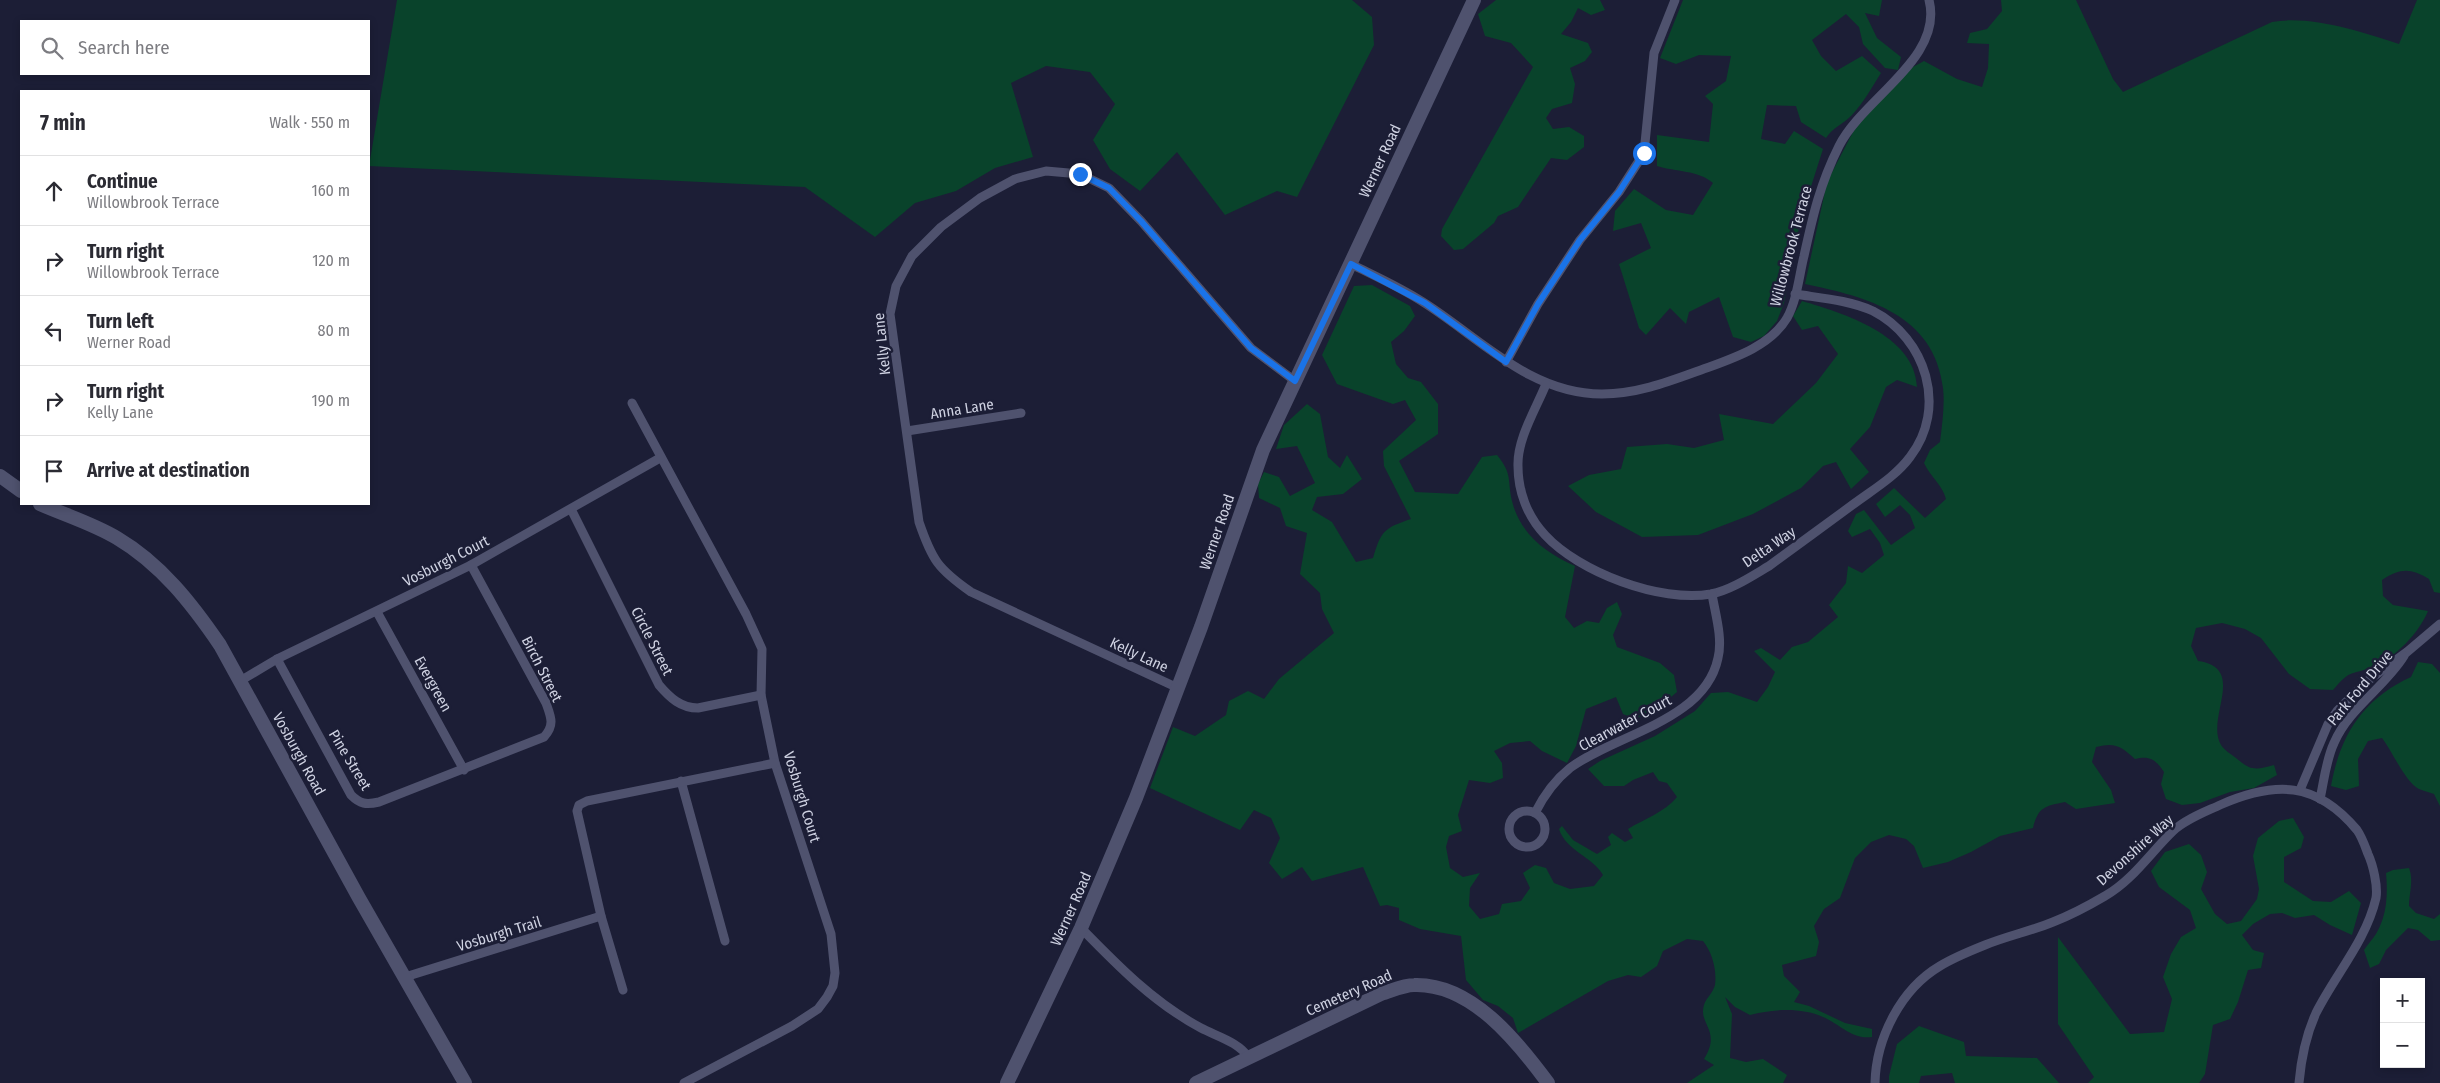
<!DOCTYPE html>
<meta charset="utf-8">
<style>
:root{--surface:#fff;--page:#f7f7f7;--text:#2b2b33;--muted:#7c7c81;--line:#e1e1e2}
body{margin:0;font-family:"Fira Sans Condensed",sans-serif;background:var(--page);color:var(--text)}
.controls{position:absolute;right:15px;bottom:15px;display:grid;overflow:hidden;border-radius:0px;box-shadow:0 2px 8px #0003}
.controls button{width:45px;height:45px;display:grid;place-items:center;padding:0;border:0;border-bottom:1px solid var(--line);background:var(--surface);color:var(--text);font:25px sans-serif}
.stop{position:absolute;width:15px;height:15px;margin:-11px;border:4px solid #1a73e8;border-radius:50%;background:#fff}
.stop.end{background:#1a73e8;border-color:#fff;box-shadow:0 1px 5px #0008}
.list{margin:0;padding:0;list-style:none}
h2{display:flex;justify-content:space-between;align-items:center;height:65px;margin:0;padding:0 20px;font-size:21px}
h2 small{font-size:16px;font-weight:400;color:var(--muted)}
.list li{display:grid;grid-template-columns:32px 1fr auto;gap:15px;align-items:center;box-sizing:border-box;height:70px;padding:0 20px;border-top:1px solid var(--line)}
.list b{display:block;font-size:19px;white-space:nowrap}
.list p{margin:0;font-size:16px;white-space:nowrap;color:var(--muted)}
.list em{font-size:16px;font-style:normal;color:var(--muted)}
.icon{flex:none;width:28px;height:28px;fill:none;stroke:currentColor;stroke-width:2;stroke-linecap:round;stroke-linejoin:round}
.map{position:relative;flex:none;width:2440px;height:1083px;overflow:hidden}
.search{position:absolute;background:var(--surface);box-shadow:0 2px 8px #0003;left:20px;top:20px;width:350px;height:55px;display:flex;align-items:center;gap:12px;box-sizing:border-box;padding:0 18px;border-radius:0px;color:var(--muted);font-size:19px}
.panel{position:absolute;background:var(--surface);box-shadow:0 2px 8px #0003;left:20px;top:90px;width:350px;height:415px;border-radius:0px}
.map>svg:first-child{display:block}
.green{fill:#09432b}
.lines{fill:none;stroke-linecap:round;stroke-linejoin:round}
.street{stroke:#4f526e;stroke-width:9}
.secondary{stroke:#4f526e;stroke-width:14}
.route{stroke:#1a73e8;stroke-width:6}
.labels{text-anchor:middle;stroke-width:5;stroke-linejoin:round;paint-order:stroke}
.street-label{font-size:15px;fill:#cfd2e2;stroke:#1c1e36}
</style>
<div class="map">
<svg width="2440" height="1083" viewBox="0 0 2440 1083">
<rect width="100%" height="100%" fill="#1c1e36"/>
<g class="green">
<polygon points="397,0 1352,0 1372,17 1374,45 1297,197 1277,191 1225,215 1177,152 1140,191 1110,169 1093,140 1115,104 1090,72 1046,66 1011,83 1033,157 995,168 956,191 915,203 875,237 805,187 369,166"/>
<polygon points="1496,0 1600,0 1605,10 1591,15 1578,8 1571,22 1561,34 1588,43 1592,52 1585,61 1570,68 1575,84 1572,103 1552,109 1546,118 1553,129 1569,127 1584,136 1584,147 1567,160 1551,158 1518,207 1498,216 1494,223 1463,249 1454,250 1441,236 1442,229 1533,67 1511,43 1485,36 1478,14"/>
<path d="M1683,0H1882L1879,16L1865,13L1877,38L1901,57L1898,70L1885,68L1863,44L1859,27L1846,14L1812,40L1821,56L1836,71L1862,56L1881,73C1872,87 1864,102 1852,115C1844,124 1833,127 1826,138L1801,122L1796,106L1767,105L1761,139L1785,144L1794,131L1823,149L1801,218L1784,303L1777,321L1764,336L1751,342L1733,337L1719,297L1689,312L1686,324L1670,308L1646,335L1639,328L1619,264L1651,248L1641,223L1613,231L1615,211L1634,189L1666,210L1693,215L1713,183C1698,170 1676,172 1657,166V135L1709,142L1713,104L1705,96L1726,81L1731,56L1699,55L1676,64L1660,58Z"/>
<path d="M2001,0H2076L2113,79L2123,92L2272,22C2310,15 2362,32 2399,44L2417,0H2440V593L2434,592L2429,579C2410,568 2401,568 2382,580L2383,596L2393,605L2428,611C2419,633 2395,658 2372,667C2349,676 2351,669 2333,690L2310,689L2289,674L2261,638L2245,629L2222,623L2196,628L2191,646L2198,661C2248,668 2205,718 2221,745C2224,750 2231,754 2236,758C2251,771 2255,770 2274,765L2277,775L2254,788L2230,792L2200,803L2182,805L2166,799L2161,784L2164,772C2156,760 2150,755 2135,759C2121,746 2115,742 2096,747L2092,762L2111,790L2115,803L2076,809L2065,802C2045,806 2038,807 2033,828L2000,836L1971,852L1948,862L1923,868L1914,846L1906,839L1889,835L1871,842L1855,858L1840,898L1824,909L1814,926L1819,942L1816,956L1782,965L1784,976L1800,992L1794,1002L1809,1006L1845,1023L1872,1029V1037C1852,1040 1840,1024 1823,1017C1801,1007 1773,1009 1750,1015L1735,1007L1725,997L1732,1014L1730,1058L1746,1062L1763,1059L1787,1075L1783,1083H1687L1714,1065L1704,1059C1722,1030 1698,1025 1704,1005C1706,998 1713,993 1715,985C1717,970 1712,952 1703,941L1687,939L1663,951L1657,966L1641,977L1628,975L1608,981L1518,1033L1513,1018L1498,1006L1483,1000L1466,980L1461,936L1420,929L1399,920V908L1387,905L1380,906L1363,867L1312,881L1302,867L1282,879L1269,863L1280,838L1271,818L1254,810L1240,830L1150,788L1173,727L1195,736L1226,715L1229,701L1248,691L1264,699L1279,679L1334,633L1322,609L1320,593L1300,574L1307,533L1286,526L1280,508L1259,498L1258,484L1264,472L1279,477L1290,496L1315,483L1297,446L1276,449L1284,425L1307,404L1320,414L1328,457L1340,468L1347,455L1362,479L1343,494L1317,497L1312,510L1332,522L1356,562L1373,558C1381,531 1384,528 1411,519L1384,466L1383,451L1416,420L1405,400L1393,404L1337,384L1322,355L1354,286L1372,285L1410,306L1415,316L1404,331L1391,342L1396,364L1408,378L1421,382L1438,404V434L1399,461L1415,492L1458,494L1482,457L1497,455C1513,475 1507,479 1512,501C1520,534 1546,553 1575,566L1565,617L1574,628L1587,621L1599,623L1607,608L1617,602L1622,614L1613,635L1617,647L1660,663L1674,675L1677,692L1659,707L1635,719L1623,714L1616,697L1586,709L1576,746L1567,763L1542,751L1530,741L1510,743L1494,751L1502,763L1503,778L1490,783L1469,780L1458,815L1462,831L1449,836L1446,847L1450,868L1463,877L1480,873L1470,888L1469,906L1480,919L1499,914L1502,904L1521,901L1530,888L1523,873L1535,865L1546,868L1554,883L1570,889L1594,886L1603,875C1592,856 1566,851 1559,829L1562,826L1573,840L1597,854L1611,845L1608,837L1612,833L1625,842L1633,838L1628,829C1644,819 1665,812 1677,797L1667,783L1659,781L1653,772L1633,780L1624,786H1604L1588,769L1600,761L1655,736L1695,711L1711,693L1728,692L1757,702L1768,687L1775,672L1754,651L1761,648L1780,660L1792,647L1808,642L1838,617L1829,605L1846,583L1848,566L1862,573L1884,555L1880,543L1870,529L1852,537L1848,531L1856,514L1864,510L1891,545L1915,528L1910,515L1900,505L1885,517L1876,504L1894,488L1925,518L1946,499C1942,484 1931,478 1924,463L1930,450L1940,442C1942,425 1945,405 1943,388C1934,314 1867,297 1805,284L1827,182L1853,132L1871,109L1913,67L1924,61L1957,79L1982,87L1988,68L1989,44L1967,43L1970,33L1987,29L2002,11Z"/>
<path d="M1802,301C1843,313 1915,335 1917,387L1897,380L1886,387L1870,427L1850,449L1869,472L1851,489L1836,462L1823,466L1801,488L1753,514L1698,535L1642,537L1596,512L1568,486L1589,475L1621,469L1627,447L1667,444L1694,448L1724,440L1719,414L1773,424L1816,383L1838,354L1818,326L1802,330L1793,316Z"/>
<path d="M2418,662L2432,664L2440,673V806L2434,794C2429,792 2423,791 2419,789C2406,783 2392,751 2382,738L2368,741L2358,759L2359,786L2346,790L2331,786C2340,735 2363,699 2411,677Z"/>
<polygon points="2293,818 2304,837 2301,848 2284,857 2284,882 2313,901 2331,902 2349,891 2361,903 2352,935 2330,925 2314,915 2295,918 2282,913 2270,914 2253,924 2242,935 2253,950 2264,953 2261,968 2248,970 2238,1002 2230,1019 2213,1025 2205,1074 2199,1083 2088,1083 2094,1077 2058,1024 2058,937 2130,1034 2164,1032 2172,999 2163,977 2171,954 2181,937 2196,928 2190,910 2159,887 2151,871 2165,852 2189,844 2201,855 2207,872 2201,889 2215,914 2227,924 2241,921 2257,899 2259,889 2253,856 2258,838 2279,821"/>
<path d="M2409,868C2414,881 2409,893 2409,906L2416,913L2434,919L2440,914V940L2431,941L2418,930L2408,928L2386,950L2379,964L2370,968L2364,950C2368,944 2372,940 2376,934C2387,916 2388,894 2386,873L2393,870Z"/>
<polygon points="1919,1026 1964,1042 1966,1056 2037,1058 2059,1083 1955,1083 1952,1073 1921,1076 1919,1083 1889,1083 1889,1076 1897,1044"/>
</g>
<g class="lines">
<g class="street">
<path d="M1351,264C1375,276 1400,287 1423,302C1480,338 1530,394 1602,394C1637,394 1668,382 1701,370C1731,359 1770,347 1787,318C1797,300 1799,276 1804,256C1813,215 1820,184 1839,146C1863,98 1944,58 1929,0"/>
<polyline points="1506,362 1538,304 1580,240 1619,192 1644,153 1654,53 1675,0"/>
<path d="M1546,384C1536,409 1517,439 1518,466C1518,491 1527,516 1545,535C1579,572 1660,603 1711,594C1731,590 1752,576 1769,566C1798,545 1826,524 1855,503C1874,489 1896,476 1910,457C1948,408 1926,338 1873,311C1849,300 1820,298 1795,294"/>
<polyline points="632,403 746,614 762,649 761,695 775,763 831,934 835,973 833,986 827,997 818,1009 792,1026 684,1083"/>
<polyline points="907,431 1021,413"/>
<path d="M571,509L659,685C670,698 681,708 698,708L761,695"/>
<polyline points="377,612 464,770"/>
<path d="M277,659L351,795C360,804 366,805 379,802L544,737C555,725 551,717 546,703L471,565"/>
<polyline points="240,681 277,659 471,565 660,458"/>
<path d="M1178,688L971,592C938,569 932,560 919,522L890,314L896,286L912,256L941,227L980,198L1015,179L1046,171L1080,174L1109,188L1141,221L1251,348L1295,381"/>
<polyline points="681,781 725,941"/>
<polyline points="2300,790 2328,724 2337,711 2366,682 2407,652 2440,624"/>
<path d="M2320,799C2324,781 2326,760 2334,743C2349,708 2385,687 2404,656"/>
<circle cx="1527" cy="829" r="18"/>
<path d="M1535,813C1544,795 1555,780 1570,768C1616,734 1705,721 1718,658C1723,638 1715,613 1712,594"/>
<path d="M1081,928C1117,965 1154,1003 1201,1028C1216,1036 1239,1042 1249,1058"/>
<polyline points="405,977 601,916"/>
<polyline points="623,990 601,916 577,811 579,805 587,801 775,763"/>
<path d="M1875,1083C1876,1038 1901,989 1940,966C1953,958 1970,951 1985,945C2007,936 2031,931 2053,922C2071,915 2088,906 2105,896C2132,881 2151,852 2173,831C2186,819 2205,812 2220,805C2275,781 2316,781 2357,830C2362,837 2365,846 2368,854C2373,865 2378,886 2376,898C2366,941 2335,975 2316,1013C2306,1035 2301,1060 2299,1083"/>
</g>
<g class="secondary">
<polyline points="0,476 21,491"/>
<path d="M40,504C65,515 94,524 117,538C161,564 192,604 220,645L359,898L465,1083"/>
<polyline points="1007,1083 1081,928 1136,798 1201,627 1263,450 1474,0"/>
<path d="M1196,1083L1381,994C1391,991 1404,985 1414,985C1471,983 1517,1041 1548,1083"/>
</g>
</g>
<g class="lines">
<polyline class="route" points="1080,174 1109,188 1141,221 1251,348 1295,381 1351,264 1425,303 1506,362 1538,304 1580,240 1619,192 1644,153"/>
</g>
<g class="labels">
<g class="street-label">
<text transform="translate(1380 161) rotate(-65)" y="5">Werner Road</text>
<text transform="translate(1791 246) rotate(-75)" y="5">Willowbrook Terrace</text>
<text transform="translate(882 344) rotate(-96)" y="5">Kelly Lane</text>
<text transform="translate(962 409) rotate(-9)" y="5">Anna Lane</text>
<text transform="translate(1217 532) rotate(-71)" y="5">Werner Road</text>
<text transform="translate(1769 547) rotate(-34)" y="5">Delta Way</text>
<text transform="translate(446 561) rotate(-27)" y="5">Vosburgh Court</text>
<text transform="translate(652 641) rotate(63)" y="5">Circle Street</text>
<text transform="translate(1139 655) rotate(25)" y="5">Kelly Lane</text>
<text transform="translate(542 669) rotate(63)" y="5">Birch Street</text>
<text transform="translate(433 684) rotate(61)" y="5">Evergreen</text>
<text transform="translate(2360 688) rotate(-50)" y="5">Park Ford Drive</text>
<text transform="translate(1625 723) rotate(-28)" y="5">Clearwater Court</text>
<text transform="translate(299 754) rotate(61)" y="5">Vosburgh Road</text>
<text transform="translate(350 760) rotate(59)" y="5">Pine Street</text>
<text transform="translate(802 797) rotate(73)" y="5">Vosburgh Court</text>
<text transform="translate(2135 850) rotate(-42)" y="5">Devonshire Way</text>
<text transform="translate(1071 909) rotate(-66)" y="5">Werner Road</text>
<text transform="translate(499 934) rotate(-17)" y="5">Vosburgh Trail</text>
<text transform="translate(1349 993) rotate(-24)" y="5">Cemetery Road</text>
</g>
</g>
</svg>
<div class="controls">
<button>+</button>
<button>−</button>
</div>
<div class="stop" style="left:1644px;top:153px"></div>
<div class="stop end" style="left:1080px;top:174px"></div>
<div class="search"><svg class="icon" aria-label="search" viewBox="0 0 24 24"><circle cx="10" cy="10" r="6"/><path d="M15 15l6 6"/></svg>Search here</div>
<section class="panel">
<h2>7 min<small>Walk · 550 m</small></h2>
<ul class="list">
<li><svg class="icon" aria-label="ahead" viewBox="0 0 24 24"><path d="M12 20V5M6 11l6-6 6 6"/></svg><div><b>Continue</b><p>Willowbrook Terrace</p></div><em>160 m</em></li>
<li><svg class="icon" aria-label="right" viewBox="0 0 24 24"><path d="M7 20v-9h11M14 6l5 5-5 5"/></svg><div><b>Turn right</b><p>Willowbrook Terrace</p></div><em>120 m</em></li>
<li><svg class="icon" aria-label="left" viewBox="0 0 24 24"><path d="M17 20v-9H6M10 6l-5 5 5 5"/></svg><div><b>Turn left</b><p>Werner Road</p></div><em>80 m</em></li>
<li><svg class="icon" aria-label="right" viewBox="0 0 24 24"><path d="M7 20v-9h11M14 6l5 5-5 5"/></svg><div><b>Turn right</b><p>Kelly Lane</p></div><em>190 m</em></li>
<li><svg class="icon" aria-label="arrive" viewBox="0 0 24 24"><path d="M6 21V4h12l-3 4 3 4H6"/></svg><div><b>Arrive at destination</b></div></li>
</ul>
</section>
</div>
